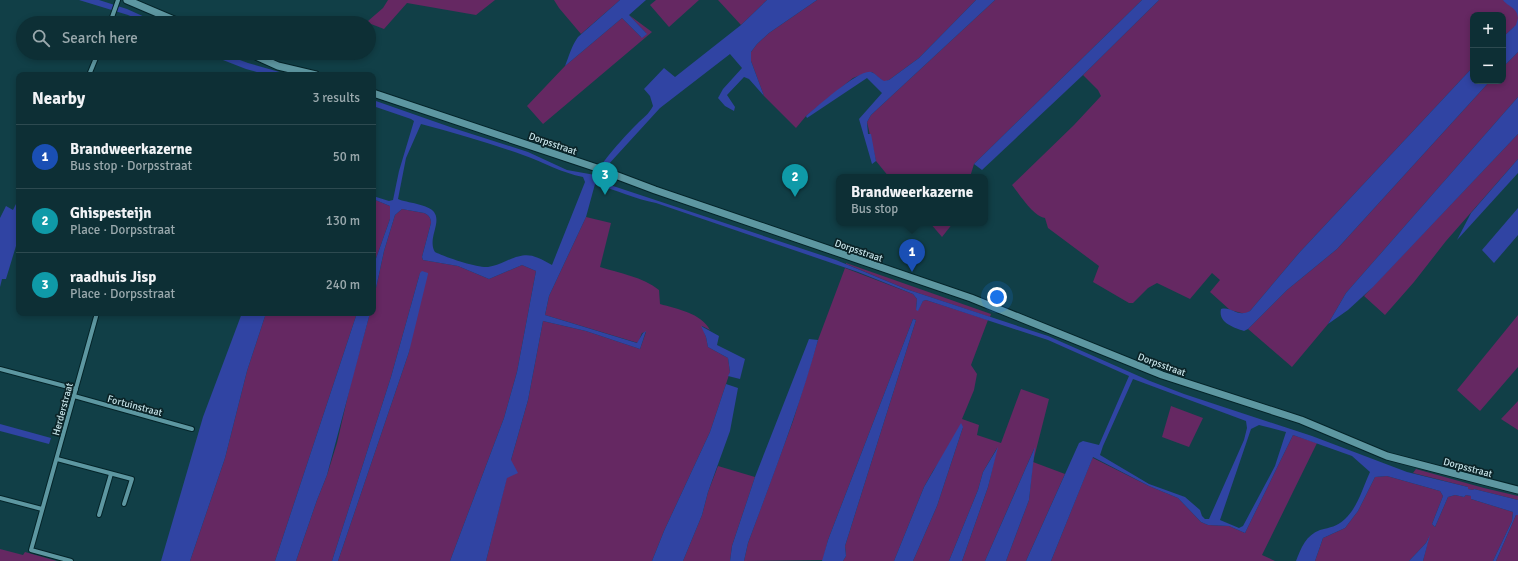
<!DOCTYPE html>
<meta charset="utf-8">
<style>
:root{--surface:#0d2f35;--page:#16373d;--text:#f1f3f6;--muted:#9aa9ad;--line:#2d4a50;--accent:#f59d8f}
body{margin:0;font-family:Signika,sans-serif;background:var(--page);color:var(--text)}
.controls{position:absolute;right:12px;top:12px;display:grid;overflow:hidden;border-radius:8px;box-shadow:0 2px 6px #0003}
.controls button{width:36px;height:36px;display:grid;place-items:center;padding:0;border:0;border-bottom:1px solid var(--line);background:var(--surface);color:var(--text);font:20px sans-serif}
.you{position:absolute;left:997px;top:297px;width:14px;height:14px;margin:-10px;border:3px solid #fff;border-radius:50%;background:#1a73e8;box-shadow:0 0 0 6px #1a73e833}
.badge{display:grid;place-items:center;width:26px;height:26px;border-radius:50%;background:var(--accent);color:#fff;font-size:13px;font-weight:700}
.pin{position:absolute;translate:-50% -33px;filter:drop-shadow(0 1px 2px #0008)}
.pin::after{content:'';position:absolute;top:21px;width:14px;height:12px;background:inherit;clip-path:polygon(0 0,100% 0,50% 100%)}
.popup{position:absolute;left:836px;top:174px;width:152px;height:52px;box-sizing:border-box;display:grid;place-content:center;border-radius:8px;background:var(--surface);filter:drop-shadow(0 1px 3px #0005);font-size:13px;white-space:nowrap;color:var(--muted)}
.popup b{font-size:15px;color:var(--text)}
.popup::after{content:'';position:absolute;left:50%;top:100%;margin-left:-8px;border:8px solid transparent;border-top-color:var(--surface)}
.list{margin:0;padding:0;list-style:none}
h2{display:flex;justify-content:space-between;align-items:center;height:52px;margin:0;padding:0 16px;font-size:17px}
h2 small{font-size:13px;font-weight:400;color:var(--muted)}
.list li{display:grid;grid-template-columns:26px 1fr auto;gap:12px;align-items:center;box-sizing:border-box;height:64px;padding:0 16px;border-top:1px solid var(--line)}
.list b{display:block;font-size:15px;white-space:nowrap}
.list p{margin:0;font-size:13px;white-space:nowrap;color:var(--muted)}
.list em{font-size:13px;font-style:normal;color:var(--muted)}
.icon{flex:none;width:22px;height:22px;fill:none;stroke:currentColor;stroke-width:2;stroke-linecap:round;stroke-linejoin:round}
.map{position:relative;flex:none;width:1518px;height:561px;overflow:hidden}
.search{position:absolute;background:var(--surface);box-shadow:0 2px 6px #0003;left:16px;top:16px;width:360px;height:44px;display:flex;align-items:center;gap:10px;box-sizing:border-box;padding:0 14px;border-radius:22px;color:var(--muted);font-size:15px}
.panel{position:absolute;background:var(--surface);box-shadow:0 2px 6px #0003;left:16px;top:72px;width:360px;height:244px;border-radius:8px}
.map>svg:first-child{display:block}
.green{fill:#652862}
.water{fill:#3044a3;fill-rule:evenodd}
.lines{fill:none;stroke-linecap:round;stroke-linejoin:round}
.minor-casing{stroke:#042429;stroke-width:6}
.tertiary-casing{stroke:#042429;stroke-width:9}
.minor{stroke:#5d97a1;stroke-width:4}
.tertiary{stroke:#5d97a1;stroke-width:7}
.labels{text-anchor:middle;stroke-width:3.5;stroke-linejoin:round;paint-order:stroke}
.street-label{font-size:10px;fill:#c7e4e9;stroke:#0b2428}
</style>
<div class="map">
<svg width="1518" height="561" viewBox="0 0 1518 561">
<rect width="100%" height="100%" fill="#113f47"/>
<g class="green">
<polygon points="388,0 495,0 476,15 407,3 384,29 371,24 368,21 383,8"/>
<polygon points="554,0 620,0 581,34 559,8"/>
<polygon points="656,0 699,0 669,27 650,5"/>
<polygon points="718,0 767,0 741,25"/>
<polygon points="817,0 976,0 919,58 889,80 884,82 872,72 866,73 853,78 806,116 796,128 764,96 751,61 751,52 757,44 769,33"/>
<polygon points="995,0 1142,0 974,164 970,177 889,177 876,161 867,122 871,115"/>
<path d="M1159,0H1518V29L1514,27L1503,37V15H1473V67L1299,253L1250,311L1245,314L1230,310L1210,292L1220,280L1212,273L1190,299L1157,283L1148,288L1133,303H1129L1093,282L1099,266L1048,228L1045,218C1033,216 1020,195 1012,185L1074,125L1101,96L1098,90L1083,75Z"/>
<polygon points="629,15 652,32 543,124 527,106 565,66 622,18 641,37 646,33"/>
<polygon points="1518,52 1518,97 1346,293 1328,324 1292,367 1248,329 1287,290 1337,249 1490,81 1503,81 1503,67"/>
<polygon points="1518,134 1518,159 1446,241 1414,282 1385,315 1364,296"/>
<polygon points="373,199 390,206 390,219 373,267"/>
<path d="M402,209L424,213C429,215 431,218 431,223L422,257L423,260L458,266L489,279L522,265L536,271L517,372L504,418L450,561H338L409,352L420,273L391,377L332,561H296L317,500L327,475L337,443L351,382L370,313H373V302L384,251L395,215Z"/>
<path d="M586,217L611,223L600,267C619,273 643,277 659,290L660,304C677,309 701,313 710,330L702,326L706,337L708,347L728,358L730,372L710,432L664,531L652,561H486L511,460L528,400L543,321L586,331L640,349L646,332L642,333L638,343L545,315L549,296Z"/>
<polygon points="930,223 953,223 942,237"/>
<polygon points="846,263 991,314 990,317 906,289 846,264"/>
<polygon points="845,268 913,294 917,299 916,310 918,310 923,301 926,300 988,320 971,365 977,374 974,390 962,419 979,425 977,435 1001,443 1021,389 1049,399 1033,462 1065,474 1026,561 1006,561 1029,500 1034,449 985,561 962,561 988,487 997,448 983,472 978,490 949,561 913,561 937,506 963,427 933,471 924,487 894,561 843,561 846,556 845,546 916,320 913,319 828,540 823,560 744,561 748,543 793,421 818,340"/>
<polygon points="266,313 357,313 275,561 190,561 225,458 247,371"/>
<polygon points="1518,315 1518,367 1480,411 1457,390"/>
<polygon points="1518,401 1518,430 1501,419"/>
<polygon points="1171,406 1203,418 1189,447 1162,437"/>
<polygon points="1293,435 1317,443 1262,555 1275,561 1051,561 1094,454 1093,458 1149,486 1178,498 1201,522 1208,525 1229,526 1245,533"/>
<polygon points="718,466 755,477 732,546 730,561 683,561 702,515 708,492"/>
<polygon points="1416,469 1484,488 1518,496 1518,500 1474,489 1473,490 1467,489 1468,487 1413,473"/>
<polygon points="1387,476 1440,491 1443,496 1432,524 1435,527 1448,497 1455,495 1464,497 1466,495 1471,496 1471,499 1513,512 1512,521 1493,561 1423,561 1429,537 1426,543 1409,561 1315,561 1323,538 1345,528 1358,511 1375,477"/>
<polygon points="1516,515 1518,515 1518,561 1496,561"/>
<polygon points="0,549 23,555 25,552 57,561 0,561"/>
</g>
<g class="water">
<polygon points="79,0 99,0 127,9 158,23 146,23 128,15"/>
<path d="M620,0H646L629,15L647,34L642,38L622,18L565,66C569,56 572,45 578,37Z"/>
<path d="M767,0H817L769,33L757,44L751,52V61L764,96L749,79L744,77L727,95L735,107L734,111L725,106L718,98L723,89L742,68L730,54L660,108L607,166L600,176L604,183L836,260L906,289L1048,336L1150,381L1184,394L1312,436L1407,472L1468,487V489L1473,490L1474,489L1518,500V515H1516L1496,561H1493L1512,521L1513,512L1471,499V496L1466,495L1464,497L1455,495L1448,497L1435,527L1432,524L1443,496L1440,491L1387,476L1375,477L1358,511L1345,528L1323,538L1315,561H1296C1301,548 1306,535 1320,530C1331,527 1336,527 1345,519C1358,507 1363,487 1370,472L1352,456L1293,435L1245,533L1229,526L1208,525L1201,522L1178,498L1149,486L1093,457L1051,561H1026L1079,443L1083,441L1099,445L1129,376L1048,340L926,300L923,301L918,311L916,310L917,299L913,294L858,272L656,203C635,199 616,190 595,184L586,217L549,296L545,315L637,343L643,333L646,331L640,349L586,331L543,321L528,400L511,460L518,473L507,478L486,561H450L504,418L517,372L536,271L522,265L489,279L458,266L423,260L422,257L431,223C431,218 429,215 424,213L402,209L395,215L384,251L373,302V267L390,219V206L373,199V196L389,201L393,200L399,171L414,121L411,119L373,106V100L453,128L528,152L567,170L595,175C603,160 624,137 637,124C643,118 649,114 653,106L650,96L644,89L664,68L675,77L741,25ZM421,124C455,133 490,143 523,155C543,162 562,173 583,177L585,182L552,265C532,254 527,252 506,261C500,264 494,266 488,267C477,268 445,257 435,252C427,239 442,223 434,212C428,204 407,203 398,199L406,158ZM1133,379L1246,421L1247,428L1244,440L1209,519H1205L1202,516L1200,510L1185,497L1149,484L1100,455L1103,446ZM1259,425L1286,432L1275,466L1243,526L1239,528L1220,520L1251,429Z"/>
<path d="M976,0H995L871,115L867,122L868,134H871L876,161L872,164L859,119L882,93L867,78L807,118L806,116C817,107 859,69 871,72C875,73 880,79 884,81L889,80L919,58Z"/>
<polygon points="1142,0 1159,0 1083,75 982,170 974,164"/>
<path d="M1503,0H1518V18C1517,7 1508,7 1503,0Z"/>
<polygon points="1518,18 1518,52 1503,67 1503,37 1516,25"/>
<polygon points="205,53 221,53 248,63 290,75 268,75 246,69"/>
<path d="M1473,67V81H1490L1337,249L1287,290L1248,329L1244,331C1233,327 1218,323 1221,309C1232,306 1237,318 1250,311L1299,253Z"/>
<polygon points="1518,97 1518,134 1373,287 1348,310 1328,324 1346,293"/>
<polygon points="1518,159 1518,173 1457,240 1471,213"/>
<polygon points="17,202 19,203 19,236 6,279 2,279 0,287 0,218 6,206 13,210"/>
<polygon points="1518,208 1518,235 1494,263 1482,250"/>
<polygon points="422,271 428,273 428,274 409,352 338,561 332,561 391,377 420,273"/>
<polygon points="242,313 266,313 247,371 225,458 190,561 161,561 203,417"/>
<polygon points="357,313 370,313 327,475 317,500 296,561 275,561"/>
<polygon points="913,319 916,320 845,546 846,556 843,561 822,561 828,540"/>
<polygon points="701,326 719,336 717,345 745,359 740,379 728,376 730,372 728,358 708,347 706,337"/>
<path d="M809,339L818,340C799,409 773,476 748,543L744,561H730L732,546L755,477Z"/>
<polygon points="726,384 738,388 730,431 708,492 702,515 683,561 652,561 664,531 710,432"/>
<polygon points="961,423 963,427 937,506 913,561 894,561 924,487"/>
<polygon points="0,424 51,438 49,444 0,431"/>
<polygon points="998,447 988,487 962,561 949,561 978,490 983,472"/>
<polygon points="1035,447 1029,500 1006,561 985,561"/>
<polygon points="1430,535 1423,561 1409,561 1426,543"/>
</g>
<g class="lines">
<defs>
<g id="minor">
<polyline points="110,23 118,0"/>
<polyline points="89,75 98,53"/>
<polyline points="197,313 198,313"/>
<polyline points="0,369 76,389"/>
<polyline points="74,396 192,429"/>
<polyline points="57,459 132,479 124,504"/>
<polyline points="0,498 42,509"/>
<polyline points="99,515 111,474"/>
<polyline points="71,561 31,550 97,313"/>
</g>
<g id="tertiary">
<polyline points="127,0 181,23"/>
<polyline points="249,53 278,66 316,75"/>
<polyline points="373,93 594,167 655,190 971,298 1162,375 1301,420 1387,456 1518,490"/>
</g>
</defs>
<use href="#minor" class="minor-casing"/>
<use href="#tertiary" class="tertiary-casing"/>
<use href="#minor" class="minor"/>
<use href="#tertiary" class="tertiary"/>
</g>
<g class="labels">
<g class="street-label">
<text transform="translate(553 143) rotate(19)" y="4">Dorpsstraat</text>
<text transform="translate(859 250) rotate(19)" y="4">Dorpsstraat</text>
<text transform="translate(1162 364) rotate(20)" y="4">Dorpsstraat</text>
<text transform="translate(135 405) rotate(15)" y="4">Fortuinstraat</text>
<text transform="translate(62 409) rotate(-75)" y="4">Herderstraat</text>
<text transform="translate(1468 467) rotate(15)" y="4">Dorpsstraat</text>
</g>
</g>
</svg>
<div class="controls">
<button>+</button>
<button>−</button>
</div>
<div class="you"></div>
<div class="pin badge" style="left:912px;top:272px;background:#1a4fb4">1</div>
<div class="popup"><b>Brandweerkazerne</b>Bus stop</div>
<div class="pin badge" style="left:795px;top:197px;background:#0f9aa8">2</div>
<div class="pin badge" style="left:605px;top:195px;background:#0f9aa8">3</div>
<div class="search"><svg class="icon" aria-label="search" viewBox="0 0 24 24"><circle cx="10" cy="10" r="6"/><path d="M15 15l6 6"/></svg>Search here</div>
<section class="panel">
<h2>Nearby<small>3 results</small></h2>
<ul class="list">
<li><span class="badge" style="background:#1a4fb4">1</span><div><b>Brandweerkazerne</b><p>Bus stop · Dorpsstraat</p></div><em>50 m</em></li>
<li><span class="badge" style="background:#0f9aa8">2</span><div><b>Ghispesteijn</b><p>Place · Dorpsstraat</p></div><em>130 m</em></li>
<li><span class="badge" style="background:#0f9aa8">3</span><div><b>raadhuis Jisp</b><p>Place · Dorpsstraat</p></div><em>240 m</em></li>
</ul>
</section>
</div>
